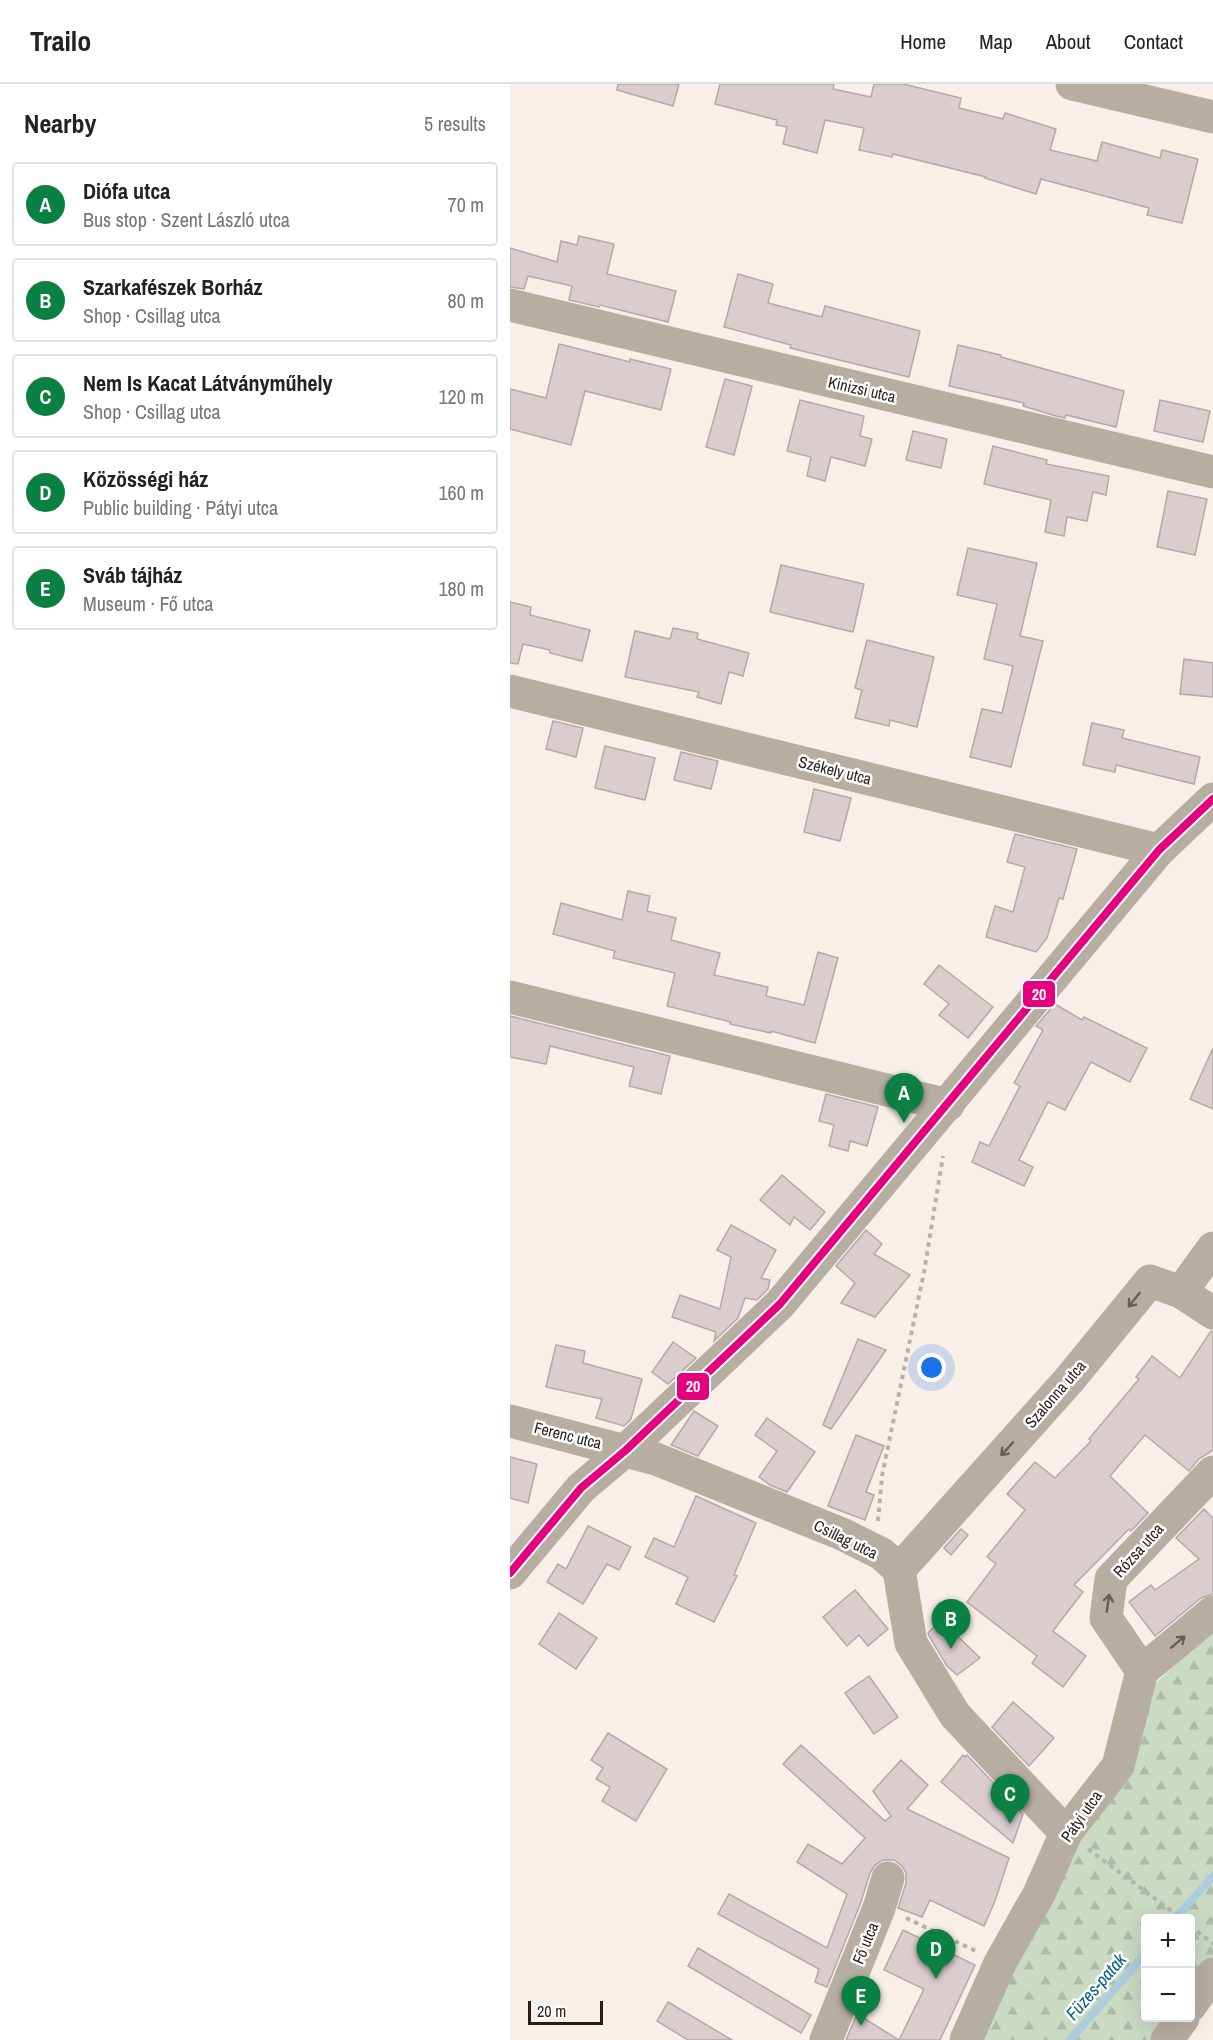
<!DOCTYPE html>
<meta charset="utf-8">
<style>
:root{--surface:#fff;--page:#f2f2f2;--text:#222;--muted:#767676;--line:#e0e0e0;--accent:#0b8043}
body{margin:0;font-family:"Archivo Narrow",sans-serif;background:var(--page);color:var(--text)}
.controls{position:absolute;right:18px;bottom:18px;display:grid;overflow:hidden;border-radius:6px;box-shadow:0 6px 24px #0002}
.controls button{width:54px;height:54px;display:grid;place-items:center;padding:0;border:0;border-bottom:2px solid var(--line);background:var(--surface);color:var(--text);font:30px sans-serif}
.scale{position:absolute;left:18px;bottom:15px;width:75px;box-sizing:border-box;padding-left:6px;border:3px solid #271d15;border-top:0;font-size:16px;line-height:21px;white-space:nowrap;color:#271d15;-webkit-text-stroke:4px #fff;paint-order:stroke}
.you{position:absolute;left:422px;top:1284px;width:21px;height:21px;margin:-15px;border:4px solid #fff;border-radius:50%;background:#1a73e8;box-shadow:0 0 0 9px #1a73e833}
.badge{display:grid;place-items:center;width:39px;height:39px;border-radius:50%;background:var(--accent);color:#fff;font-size:20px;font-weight:700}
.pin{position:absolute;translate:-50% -50px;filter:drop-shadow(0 2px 3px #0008)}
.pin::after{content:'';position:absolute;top:32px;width:21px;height:18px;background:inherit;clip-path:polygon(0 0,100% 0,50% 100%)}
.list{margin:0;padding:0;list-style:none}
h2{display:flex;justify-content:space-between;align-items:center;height:78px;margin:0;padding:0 24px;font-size:26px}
h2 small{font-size:20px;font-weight:400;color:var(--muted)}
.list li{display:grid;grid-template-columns:39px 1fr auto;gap:18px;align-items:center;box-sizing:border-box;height:84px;margin:0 12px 12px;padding:0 12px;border:2px solid var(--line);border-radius:6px}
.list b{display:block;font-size:22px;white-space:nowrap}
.list p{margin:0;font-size:20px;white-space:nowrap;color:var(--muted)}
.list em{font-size:20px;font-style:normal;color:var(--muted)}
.map{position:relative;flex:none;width:703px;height:1956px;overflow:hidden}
header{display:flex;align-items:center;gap:36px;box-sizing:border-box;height:84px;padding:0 30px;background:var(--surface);border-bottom:2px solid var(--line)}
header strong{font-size:28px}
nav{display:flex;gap:33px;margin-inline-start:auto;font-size:21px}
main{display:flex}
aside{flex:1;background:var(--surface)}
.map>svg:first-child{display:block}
.forest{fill:url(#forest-firs)}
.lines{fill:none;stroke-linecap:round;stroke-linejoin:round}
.stream{stroke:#adccdc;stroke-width:8}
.building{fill:#dbcdce;stroke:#b4a9a8;stroke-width:1.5}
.path{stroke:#b9b2aa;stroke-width:4;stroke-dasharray:4.5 4.5;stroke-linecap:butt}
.minor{stroke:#b7aea2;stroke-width:33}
.bus-1-casing{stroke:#fff;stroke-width:12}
.bus-1{stroke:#e5007d;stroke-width:8}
.oneway{stroke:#685e54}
.labels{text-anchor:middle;stroke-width:5;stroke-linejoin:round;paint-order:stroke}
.street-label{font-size:16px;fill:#271d15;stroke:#fff}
.water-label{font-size:18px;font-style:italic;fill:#045f82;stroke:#fff}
.line-badge{stroke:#fff;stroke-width:2}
.badge-label{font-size:16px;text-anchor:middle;font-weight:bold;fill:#fff}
</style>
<header>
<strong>Trailo</strong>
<nav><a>Home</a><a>Map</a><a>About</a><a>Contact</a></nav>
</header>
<main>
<aside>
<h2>Nearby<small>5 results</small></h2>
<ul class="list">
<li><span class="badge">A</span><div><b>Diófa utca</b><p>Bus stop · Szent László utca</p></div><em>70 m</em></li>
<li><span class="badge">B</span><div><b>Szarkafészek Borház</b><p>Shop · Csillag utca</p></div><em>80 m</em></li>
<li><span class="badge">C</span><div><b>Nem Is Kacat Látványműhely</b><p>Shop · Csillag utca</p></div><em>120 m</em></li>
<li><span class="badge">D</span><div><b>Közösségi ház</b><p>Public building · Pátyi utca</p></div><em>160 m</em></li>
<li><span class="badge">E</span><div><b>Sváb tájház</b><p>Museum · Fő utca</p></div><em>180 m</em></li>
</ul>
</aside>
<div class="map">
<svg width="703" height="1956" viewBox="0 0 703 1956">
<defs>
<pattern id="forest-firs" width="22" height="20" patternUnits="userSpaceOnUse" patternTransform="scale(1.5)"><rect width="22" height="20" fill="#cadac3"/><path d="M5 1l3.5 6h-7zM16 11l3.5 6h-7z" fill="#aebba7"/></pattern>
</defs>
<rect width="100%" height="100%" fill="#f8efe8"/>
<polygon class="forest" points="703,1545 703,1883 681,1912 680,1834 636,1834 636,1934 664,1934 647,1956 452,1956 646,1599"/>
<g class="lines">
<g class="stream">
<polyline points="666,1834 703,1792"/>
<polyline points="560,1956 636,1869"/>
</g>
</g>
<g class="building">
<polygon points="108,0 169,0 163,22 107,6"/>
<polygon points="210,0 324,0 323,5 361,13 364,0 393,0 451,14 449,24 493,35 495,29 546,45 540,66 587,77 592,58 650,74 652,66 688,75 672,139 637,131 639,124 531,95 526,110 475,94 476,93 383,70 382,73 349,66 354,44 315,36 307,69 273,60 277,43 266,41 267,36 205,20"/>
<polygon points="69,152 104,160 97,190 166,207 158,238 90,221 89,223 59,216 62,202 18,192 14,205 0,203 0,164 47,178 51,157 67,161"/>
<polygon points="228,190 263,200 258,219 312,233 315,222 410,247 399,293 280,264 281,261 214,243"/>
<polygon points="49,260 120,278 120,275 161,285 151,326 75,307 61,361 0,345 0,305 36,314"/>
<polygon points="448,261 491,271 491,273 614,307 606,343 556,331 555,334 546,332 513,322 514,319 439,302"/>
<polygon points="215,295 242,302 224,371 196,363"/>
<polygon points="290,316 354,332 350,352 362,355 355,382 321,373 315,397 297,392 301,373 277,367"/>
<polygon points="650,316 700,327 693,358 644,347"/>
<polygon points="403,347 437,355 431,384 396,376"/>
<polygon points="483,362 537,376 536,380 599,392 596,411 583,408 577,437 557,433 554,452 535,448 541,416 474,400"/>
<polygon points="658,407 697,415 685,471 647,463"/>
<polygon points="458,464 527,479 510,552 533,557 501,683 460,673 472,625 492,629 503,582 474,575 487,520 447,511"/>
<polygon points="271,481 354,500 343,548 260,528"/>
<polygon points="0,518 21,523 20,531 80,546 72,577 40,569 40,566 13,560 8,580 0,579"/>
<polygon points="163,544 188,549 187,555 239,569 233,592 219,588 211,620 187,613 189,608 115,593 125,547 160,555"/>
<polygon points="357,556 424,573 407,643 380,636 379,642 345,634 352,606 345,604"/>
<polygon points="674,575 703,579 703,613 670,610"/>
<polygon points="43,637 73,644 66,673 36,665"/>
<polygon points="582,639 614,646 612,654 690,673 684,700 606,681 605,688 573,681"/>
<polygon points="95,662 145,674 135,716 85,704"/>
<polygon points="171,668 208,677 201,705 164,696"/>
<polygon points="304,705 341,714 330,757 294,748"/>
<polygon points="505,750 567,765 553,815 549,814 537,854 526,868 476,853 485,822 503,828 515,783 497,778"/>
<polygon points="118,807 140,812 137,827 166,834 161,856 210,869 204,891 258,903 256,912 294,921 308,868 328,874 305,959 261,947 261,949 220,940 221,938 157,922 165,889 103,874 105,867 43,850 51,819 112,836"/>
<polygon points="429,881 483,923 458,954 429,931 439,920 414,900"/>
<polygon points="545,920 572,936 574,933 637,964 620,998 581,978 555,1026 538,1018 509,1076 523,1083 514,1102 462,1078 470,1058 479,1062 510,1002 504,999 533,946 526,942"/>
<polygon points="0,932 160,972 151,1010 119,1002 124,983 40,962 36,980 0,973"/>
<polygon points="703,964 703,1025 680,1015"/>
<polygon points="316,1010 368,1023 357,1062 340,1057 338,1067 319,1062 324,1041 309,1037"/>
<polygon points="272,1091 315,1128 300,1146 284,1133 280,1141 250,1116"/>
<polygon points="221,1141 266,1166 251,1194 260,1196 258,1205 247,1216 235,1214 228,1234 204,1257 206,1248 162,1233 170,1211 210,1225 221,1173 207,1166"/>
<polygon points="356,1146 372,1160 364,1170 400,1191 365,1233 331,1219 345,1199 326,1182"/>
<polygon points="701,1247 703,1248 703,1366 689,1375 679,1387 635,1351 600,1392 638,1429 621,1447 619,1445 564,1501 573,1508 543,1547 576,1572 553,1603 522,1579 527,1572 457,1518 486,1480 477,1473 515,1426 497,1410 525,1378 545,1394 581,1357 579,1355 629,1295 626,1293 642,1272 670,1294"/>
<polygon points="348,1255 376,1266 321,1345 313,1341"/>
<polygon points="163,1258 186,1274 158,1300 142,1288"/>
<polygon points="46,1261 75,1267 73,1279 132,1295 121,1335 114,1342 86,1334 92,1315 36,1303"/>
<polygon points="184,1327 208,1342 188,1372 161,1361"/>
<polygon points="257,1334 305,1368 277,1408 260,1401 249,1393 267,1367 245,1351"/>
<polygon points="346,1351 374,1362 356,1408 364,1411 355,1436 318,1422"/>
<polygon points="0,1373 27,1380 18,1419 0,1414"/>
<polygon points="186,1412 246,1439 224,1491 227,1492 204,1538 166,1520 178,1493 135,1473 144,1454 164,1463"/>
<polygon points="694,1425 703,1434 703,1510 691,1514 645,1552 619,1518 641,1501 645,1506 689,1475 666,1454"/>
<polygon points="78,1442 121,1463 109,1486 97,1480 73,1520 37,1498 48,1480 56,1485"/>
<polygon points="451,1445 458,1451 441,1471 434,1464"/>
<polygon points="345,1506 378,1545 358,1562 349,1551 337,1562 313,1533"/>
<polygon points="49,1529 87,1554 66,1585 29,1560"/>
<polygon points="431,1536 470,1574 447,1591 437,1582 419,1552 418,1549"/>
<polygon points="359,1592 388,1633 364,1650 335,1609"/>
<polygon points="503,1618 544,1654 519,1682 482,1643"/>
<polygon points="98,1649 157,1685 126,1737 92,1717 100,1703 86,1695 93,1684 81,1676"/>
<polygon points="291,1661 375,1737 381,1732 363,1707 391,1676 418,1701 397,1725 499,1774 485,1817 474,1842 420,1816 412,1833 388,1824 396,1799 396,1789 392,1782 384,1776 373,1776 365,1781 360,1789 351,1818 317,1903 305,1898 309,1885 208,1830 219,1810 317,1864 337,1810 287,1778 298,1760 332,1780 355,1754 273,1680"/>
<polygon points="453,1671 455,1673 457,1671 513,1730 503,1759 431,1698"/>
<polygon points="393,1846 465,1881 430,1956 389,1956 414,1905 374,1886"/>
<polygon points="188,1864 301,1931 291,1949 178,1882"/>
<polygon points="158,1918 222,1956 178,1956 147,1937"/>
<polygon points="347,1930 389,1956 336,1956"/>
</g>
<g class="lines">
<g class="path">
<polyline points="368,1437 372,1392 414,1188 433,1072"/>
<polyline points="578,1765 671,1834"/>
<polyline points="396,1834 466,1867"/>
<polyline points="680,1842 703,1860"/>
</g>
<g class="minor">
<polyline points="562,0 703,33"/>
<polyline points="0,221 703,388"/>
<polyline points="0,607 649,766"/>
<polyline points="0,913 438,1021"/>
<polyline points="671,1208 703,1164"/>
<polyline points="0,1337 146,1375 332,1450 372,1470 389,1486 401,1559 445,1631 556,1749"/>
<polyline points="389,1486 559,1296 640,1197 671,1208 703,1229"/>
<polyline points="0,1489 71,1404 116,1366 270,1220 649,766 703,715"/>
<polyline points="632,1587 596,1534 601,1495 703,1388"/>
<polyline points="680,1922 703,1890"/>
<polyline points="316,1956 369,1824 378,1794"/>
<polyline points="456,1956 490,1879 529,1810 556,1749 608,1682 632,1587 703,1528"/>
<polyline points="657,1956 673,1934"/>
</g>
<defs>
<polyline id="bus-1" points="0,1489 71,1404 116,1366 270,1220 649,766 703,715"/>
</defs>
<use href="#bus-1" class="bus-1-casing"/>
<use href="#bus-1" class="bus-1"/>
</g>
<defs><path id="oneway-shaft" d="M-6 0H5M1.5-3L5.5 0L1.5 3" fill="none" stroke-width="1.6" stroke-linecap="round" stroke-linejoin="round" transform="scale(1.5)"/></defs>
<g class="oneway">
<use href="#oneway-shaft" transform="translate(624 1216) rotate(129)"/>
<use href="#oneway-shaft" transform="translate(497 1365) rotate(132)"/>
<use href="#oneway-shaft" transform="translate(598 1519) rotate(-82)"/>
<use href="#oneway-shaft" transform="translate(668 1558) rotate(-40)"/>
</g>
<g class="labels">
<g class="street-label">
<text transform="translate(352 305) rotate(13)" y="6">Kinizsi utca</text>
<text transform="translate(325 686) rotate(14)" y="6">Székely utca</text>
<text transform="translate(545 1310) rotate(-49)" y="6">Szalonna utca</text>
<text transform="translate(58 1351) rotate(14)" y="6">Ferenc utca</text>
<text transform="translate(336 1455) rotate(26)" y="6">Csillag utca</text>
<text transform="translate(628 1466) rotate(-48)" y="6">Rózsa utca</text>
<text transform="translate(571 1732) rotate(-55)" y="6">Pátyi utca</text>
<text transform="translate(355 1859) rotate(-68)" y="6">Fő utca</text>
</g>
<g class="water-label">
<text transform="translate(586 1903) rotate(-49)" y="6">Füzes-patak</text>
</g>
</g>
<g class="line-badge">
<rect x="512" y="896" width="34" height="28" rx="6" fill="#e5007d"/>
<rect x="166" y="1288" width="34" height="29" rx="6" fill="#e5007d"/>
</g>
<g class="badge-label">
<text x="529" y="916">20</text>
<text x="183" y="1308">20</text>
</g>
</svg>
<div class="controls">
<button>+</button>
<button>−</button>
</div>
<div class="scale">20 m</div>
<div class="you"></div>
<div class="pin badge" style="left:394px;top:1039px">A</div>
<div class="pin badge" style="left:441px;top:1565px">B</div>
<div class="pin badge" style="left:500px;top:1740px">C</div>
<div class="pin badge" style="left:426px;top:1895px">D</div>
<div class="pin badge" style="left:351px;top:1942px">E</div>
</div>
</main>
